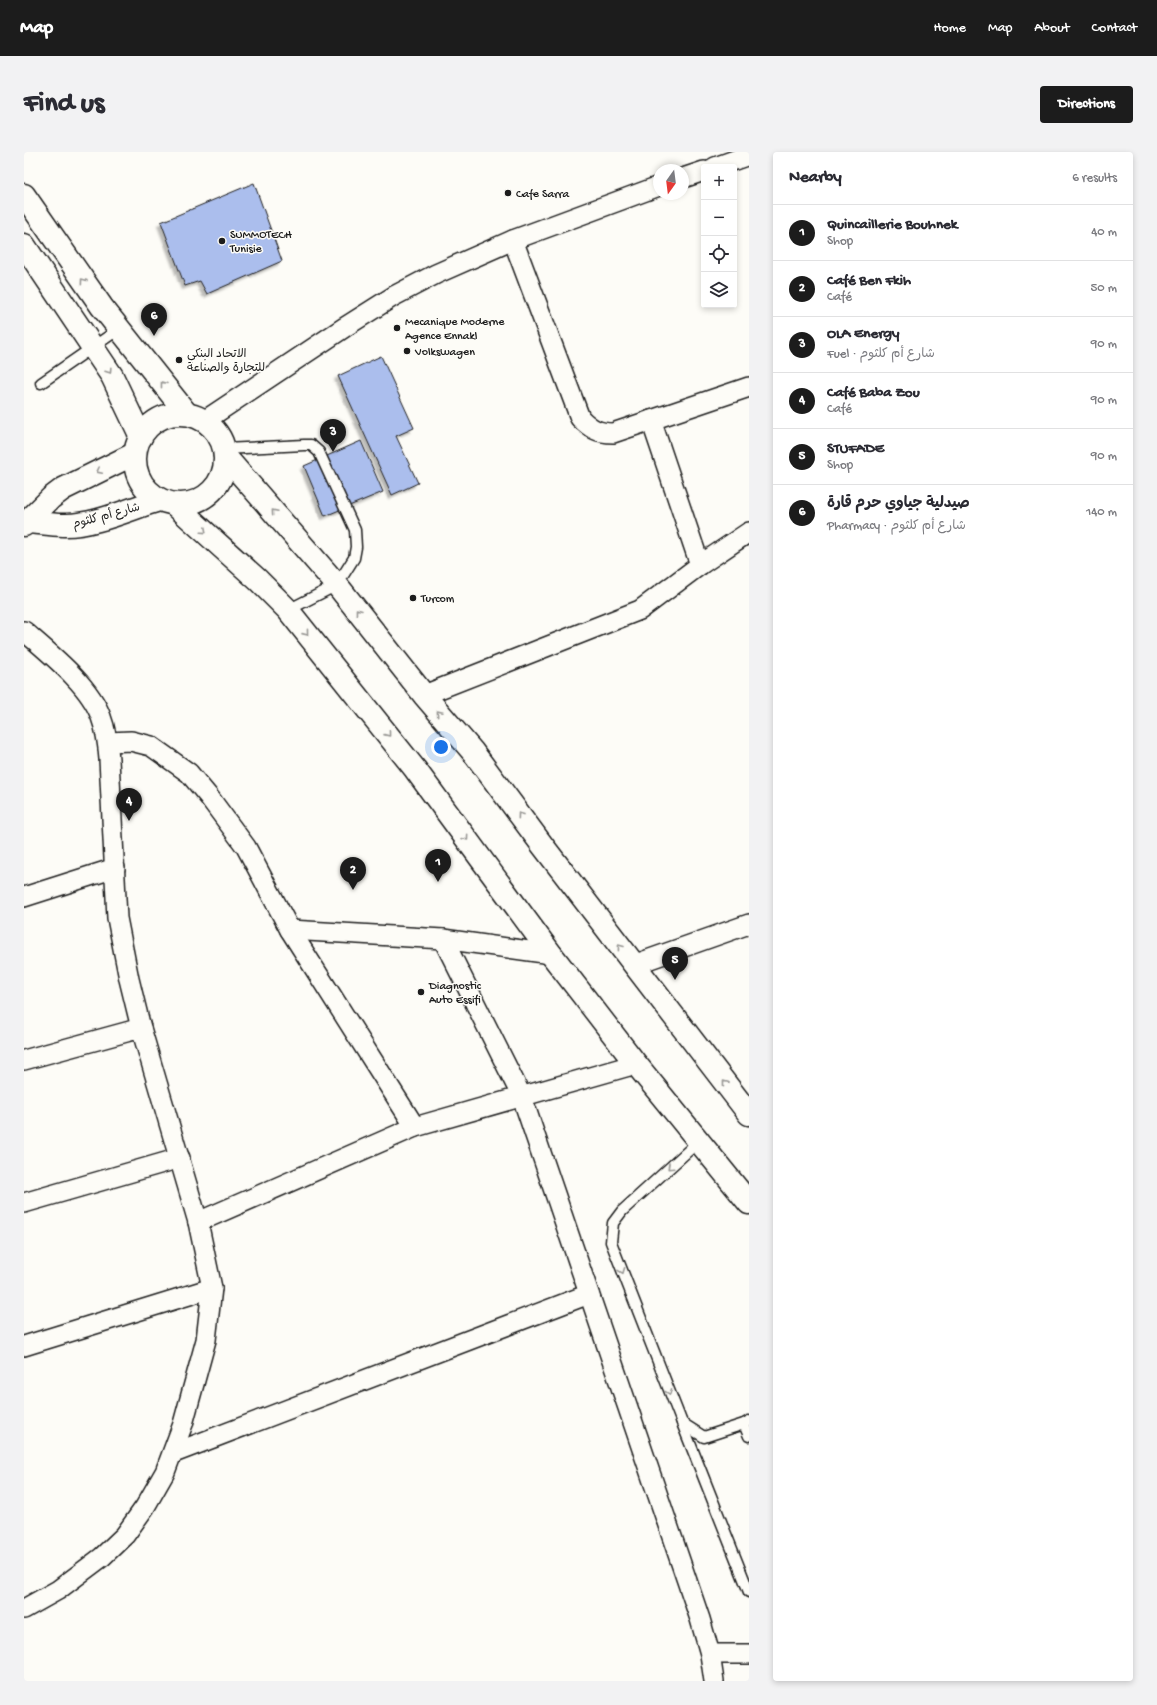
<!DOCTYPE html>
<meta charset="utf-8">
<style>
:root{--surface:#fff;--page:#f2f2f3;--text:#2b2b33;--muted:#7c7c81;--line:#e1e1e2;--accent:#1c1c1c}
body{margin:0;font-family:"Gochi Hand","Playpen Sans Arabic",sans-serif;background:var(--page);color:var(--text)}
.controls{position:absolute;right:12px;top:12px;display:grid;overflow:hidden;border-radius:4px;box-shadow:0 2px 6px #0003}
.controls button{width:36px;height:36px;display:grid;place-items:center;padding:0;border:0;border-bottom:1px solid var(--line);background:var(--surface);color:var(--text);font:20px sans-serif}
.compass{position:absolute;left:629px;top:12px;width:36px;height:36px;border-radius:50%;background:var(--surface);box-shadow:0 2px 6px #0003;rotate:194deg}
.you{position:absolute;left:417px;top:595px;width:14px;height:14px;margin:-10px;border:3px solid #fff;border-radius:50%;background:#1a73e8;box-shadow:0 0 0 6px #1a73e833}
.badge{display:grid;place-items:center;width:26px;height:26px;border-radius:50%;background:var(--accent);color:#fff;font-size:13px;font-weight:700}
.pin{position:absolute;translate:-50% -33px;filter:drop-shadow(0 1px 2px #0008)}
.pin::after{content:'';position:absolute;top:21px;width:14px;height:12px;background:inherit;clip-path:polygon(0 0,100% 0,50% 100%)}
.list{margin:0;padding:0;list-style:none}
h2{display:flex;justify-content:space-between;align-items:center;height:52px;margin:0;padding:0 16px;font-size:17px}
h2 small{font-size:13px;font-weight:400;color:var(--muted)}
.list li{display:grid;grid-template-columns:26px 1fr auto;gap:12px;align-items:center;box-sizing:border-box;height:56px;padding:0 16px;border-top:1px solid var(--line)}
.list b{display:block;font-size:15px;white-space:nowrap}
.list p{margin:0;font-size:13px;white-space:nowrap;color:var(--muted)}
.list em{font-size:13px;font-style:normal;color:var(--muted)}
.icon{flex:none;width:22px;height:22px;fill:none;stroke:currentColor;stroke-width:2;stroke-linecap:round;stroke-linejoin:round}
.map{position:relative;flex:none;width:725px;height:1529px;overflow:hidden;border-radius:4px}
header{display:flex;align-items:center;gap:24px;box-sizing:border-box;height:56px;padding:0 20px;background:var(--accent);color:#fff}
header strong{font-size:19px}
nav{display:flex;gap:22px;margin-inline-start:auto;font-size:14px}
.intro{display:flex;align-items:center;justify-content:space-between;box-sizing:border-box;height:96px;padding:0 24px}
h1{margin:0;font-size:28px}
.button{padding:10px 18px;border-radius:4px;background:var(--accent);color:#fff;font-size:14px;font-weight:700}
main{display:flex;gap:24px;padding:0 24px}
aside{flex:1;background:var(--surface);border-radius:4px;box-shadow:0 2px 6px #0003}
.map>svg:first-child{display:block}
.building{fill:#abbeed;stroke:#1c1c1c;filter:url(#shadow)}
.lines{fill:none;stroke-linecap:round;stroke-linejoin:round}
.service-casing{stroke:#1c1c1c;stroke-width:13}
.minor-casing{stroke:#1c1c1c;stroke-width:22}
.tertiary-casing{stroke:#1c1c1c;stroke-width:25}
.secondary-casing{stroke:#1c1c1c;stroke-width:25}
.service{stroke:#fdfcf7;stroke-width:10}
.minor{stroke:#fdfcf7;stroke-width:19}
.tertiary{stroke:#fdfcf7;stroke-width:22}
.secondary{stroke:#fdfcf7;stroke-width:22}
.oneway{stroke:#989794}
.poi-dot{fill:#1c1c1c;stroke:#fdfcf7;stroke-width:1.5}
.labels{text-anchor:middle;stroke-width:3;stroke-linejoin:round;paint-order:stroke}
.poi-label{font-size:12px;fill:#1c1c1c;stroke:#fdfcf7;text-anchor:start}
.street-label{font-size:12px;fill:#1c1c1c;stroke:#fdfcf7}
</style>
<header>
<strong>Map</strong>
<nav><a>Home</a><a>Map</a><a>About</a><a>Contact</a></nav>
</header>
<div class="intro"><h1>Find us</h1><a class="button">Directions</a></div>
<main>
<div class="map">
<svg width="725" height="1529" viewBox="0 0 725 1529">
<defs>
<filter id="shadow"><feDropShadow dx="-3.5" dy="3.5" stdDeviation="1" flood-color="#0004"/></filter>
</defs>
<rect width="100%" height="100%" fill="#fdfcf7"/>
<filter id="ink" filterUnits="userSpaceOnUse"><feTurbulence type="fractalNoise" baseFrequency=".025" numOctaves="2"/><feDisplacementMap in="SourceGraphic" scale="8" xChannelSelector="R" yChannelSelector="G"/><feConvolveMatrix kernelMatrix="1 2 1 2 8 2 1 2 1" color-interpolation-filters="sRGB"/></filter>
<g filter="url(#ink)">
<g class="building">
<polygon points="230,31 258,109 183,142 176,129 161,134 137,70"/>
<polygon points="357,204 390,276 372,284 394,331 368,343 314,224"/>
<polygon points="337,289 359,340 301,364 280,314"/>
</g>
<g class="lines">
<defs>
<g id="service">
<polyline points="17,231 95,177"/>
<polyline points="200,297 280,293 287,293 295,300 331,378 332,395 330,406 313,433 264,458"/>
<polyline points="675,989 598,1059 589,1071 587,1090 658,1271 680,1285 720,1272 725,1269"/>
<polyline points="658,1271 725,1440"/>
<polyline points="720,1272 725,1284"/>
</g>
<g id="minor">
<polyline points="691,15 725,3"/>
<polyline points="659,26 680,19"/>
<path d="M489,88L556,266C567,277 574,281 589,281L725,235"/>
<polyline points="627,268 676,413"/>
<polyline points="180,269 321,175 370,144 412,122 489,88 635,34"/>
<path d="M0,479C25,501 66,533 77,565C82,578 84,593 85,607L93,766L105,827L117,876L174,1070L188,1136L182,1188L159,1272L141,1320L121,1355L101,1383L78,1405L34,1438L0,1457"/>
<polyline points="400,543 616,458 676,413 725,380"/>
<polyline points="84,590 107,589 127,594 165,621 185,645 222,695 266,778 391,975"/>
<polyline points="0,745 91,716"/>
<polyline points="266,778 419,787 527,802"/>
<polyline points="419,787 498,945 676,1467 686,1502 690,1529"/>
<polyline points="609,813 725,772"/>
<polyline points="0,908 117,876"/>
<polyline points="0,1051 156,1006"/>
<polyline points="174,1070 391,975 612,912"/>
<polyline points="0,1194 188,1136"/>
<polyline points="150,1301 565,1142"/>
<polyline points="686,1502 725,1502"/>
</g>
<g id="tertiary">
<path d="M5,370C16,371 28,373 39,373C70,374 105,357 135,348"/>
<polyline points="0,373 27,346 39,337 110,302"/>
</g>
<g id="secondary">
<polyline points="0,43 78,155 163,262"/>
<polyline points="0,93 88,224 117,285"/>
<circle cx="156" cy="307" r="45"/>
<polyline points="201,304 313,433 400,543 449,600 519,694 725,962"/>
<polyline points="151,353 234,428 264,458 391,617 527,802 612,912 725,1051"/>
</g>
</defs>
<use href="#service" class="service-casing"/>
<use href="#minor" class="minor-casing"/>
<use href="#tertiary" class="tertiary-casing"/>
<use href="#secondary" class="secondary-casing"/>
<use href="#service" class="service"/>
<use href="#minor" class="minor"/>
<use href="#tertiary" class="tertiary"/>
<use href="#secondary" class="secondary"/>
</g>
<defs><path id="oneway-chevron" d="M-2-3.5L2.5 0L-2 3.5" fill="none" stroke-width="1.6" stroke-linecap="round" stroke-linejoin="round"/></defs>
<g class="oneway">
<use href="#oneway-chevron" transform="translate(59 129) rotate(-126)"/>
<use href="#oneway-chevron" transform="translate(85 219) rotate(57)"/>
<use href="#oneway-chevron" transform="translate(139 232) rotate(-128)"/>
<use href="#oneway-chevron" transform="translate(75 319) rotate(153)"/>
<use href="#oneway-chevron" transform="translate(250 360) rotate(-131)"/>
<use href="#oneway-chevron" transform="translate(180 379) rotate(42)"/>
<use href="#oneway-chevron" transform="translate(334 459) rotate(-128)"/>
<use href="#oneway-chevron" transform="translate(282 481) rotate(51)"/>
<use href="#oneway-chevron" transform="translate(415 561) rotate(-131)"/>
<use href="#oneway-chevron" transform="translate(364 582) rotate(51)"/>
<use href="#oneway-chevron" transform="translate(496 663) rotate(-126)"/>
<use href="#oneway-chevron" transform="translate(442 686) rotate(54)"/>
<use href="#oneway-chevron" transform="translate(596 795) rotate(-127)"/>
<use href="#oneway-chevron" transform="translate(701 931) rotate(-128)"/>
<use href="#oneway-chevron" transform="translate(646 1015) rotate(137)"/>
<use href="#oneway-chevron" transform="translate(598 1119) rotate(69)"/>
<use href="#oneway-chevron" transform="translate(645 1240) rotate(69)"/>
</g>
</g>
<g class="poi-dot">
<circle cx="484" cy="41" r="4"/>
<circle cx="198" cy="89" r="4"/>
<circle cx="373" cy="176" r="4"/>
<circle cx="383" cy="199" r="4"/>
<circle cx="155" cy="208" r="4"/>
<circle cx="389" cy="446" r="4"/>
<circle cx="397" cy="840" r="4"/>
</g>
<g class="labels">
<g class="poi-label">
<text x="492" y="45">Cafe Sarra</text>
<text x="206" y="86">SUMMOTECH<tspan x="206" dy="14">Tunisie</tspan></text>
<text x="381" y="173">Mecanique Moderne<tspan x="381" dy="14">Agence Ennakl</tspan></text>
<text x="391" y="203">Volkswagen</text>
<text x="163" y="205">الاتحاد البنكي<tspan x="163" dy="14">للتجارة والصناعة</tspan></text>
<text x="397" y="450">Turcom</text>
<text x="405" y="837">Diagnostic<tspan x="405" dy="14">Auto Essifi</tspan></text>
</g>
<g class="street-label">
<text transform="translate(82 363) rotate(-15)" y="4">شارع أم كلثوم</text>
</g>
</g>
</svg>
<div class="controls">
<button>+</button>
<button>−</button>
<button><svg class="icon" aria-label="locate" viewBox="0 0 24 24"><circle cx="12" cy="12" r="6"/><path d="M12 2v4M12 18v4M2 12h4M18 12h4"/></svg></button>
<button><svg class="icon" aria-label="layers" viewBox="0 0 24 24"><path d="M12 4l9 5-9 5-9-5zM3 14l9 5 9-5"/></svg></button>
</div>
<svg class="compass" viewBox="-18 -18 36 36"><path d="M0-13l5 13h-10z" fill="#e53935"/><path d="M0 13l5-13h-10z" fill="#7c7c81"/></svg>
<div class="you"></div>
<div class="pin badge" style="left:414px;top:730px">1</div>
<div class="pin badge" style="left:329px;top:738px">2</div>
<div class="pin badge" style="left:309px;top:300px">3</div>
<div class="pin badge" style="left:105px;top:669px">4</div>
<div class="pin badge" style="left:651px;top:828px">5</div>
<div class="pin badge" style="left:130px;top:184px">6</div>
</div>
<aside>
<h2>Nearby<small>6 results</small></h2>
<ul class="list">
<li><span class="badge">1</span><div><b>Quincaillerie Bouhnek</b><p>Shop</p></div><em>40 m</em></li>
<li><span class="badge">2</span><div><b>Café Ben Fkih</b><p>Café</p></div><em>50 m</em></li>
<li><span class="badge">3</span><div><b>OLA Energy</b><p>Fuel · شارع أم كلثوم</p></div><em>90 m</em></li>
<li><span class="badge">4</span><div><b>Café Baba Zou</b><p>Café</p></div><em>90 m</em></li>
<li><span class="badge">5</span><div><b>STUFADE</b><p>Shop</p></div><em>90 m</em></li>
<li><span class="badge">6</span><div><b>صيدلية جياوي حرم قارة</b><p>Pharmacy · شارع أم كلثوم</p></div><em>140 m</em></li>
</ul>
</aside>
</main>
